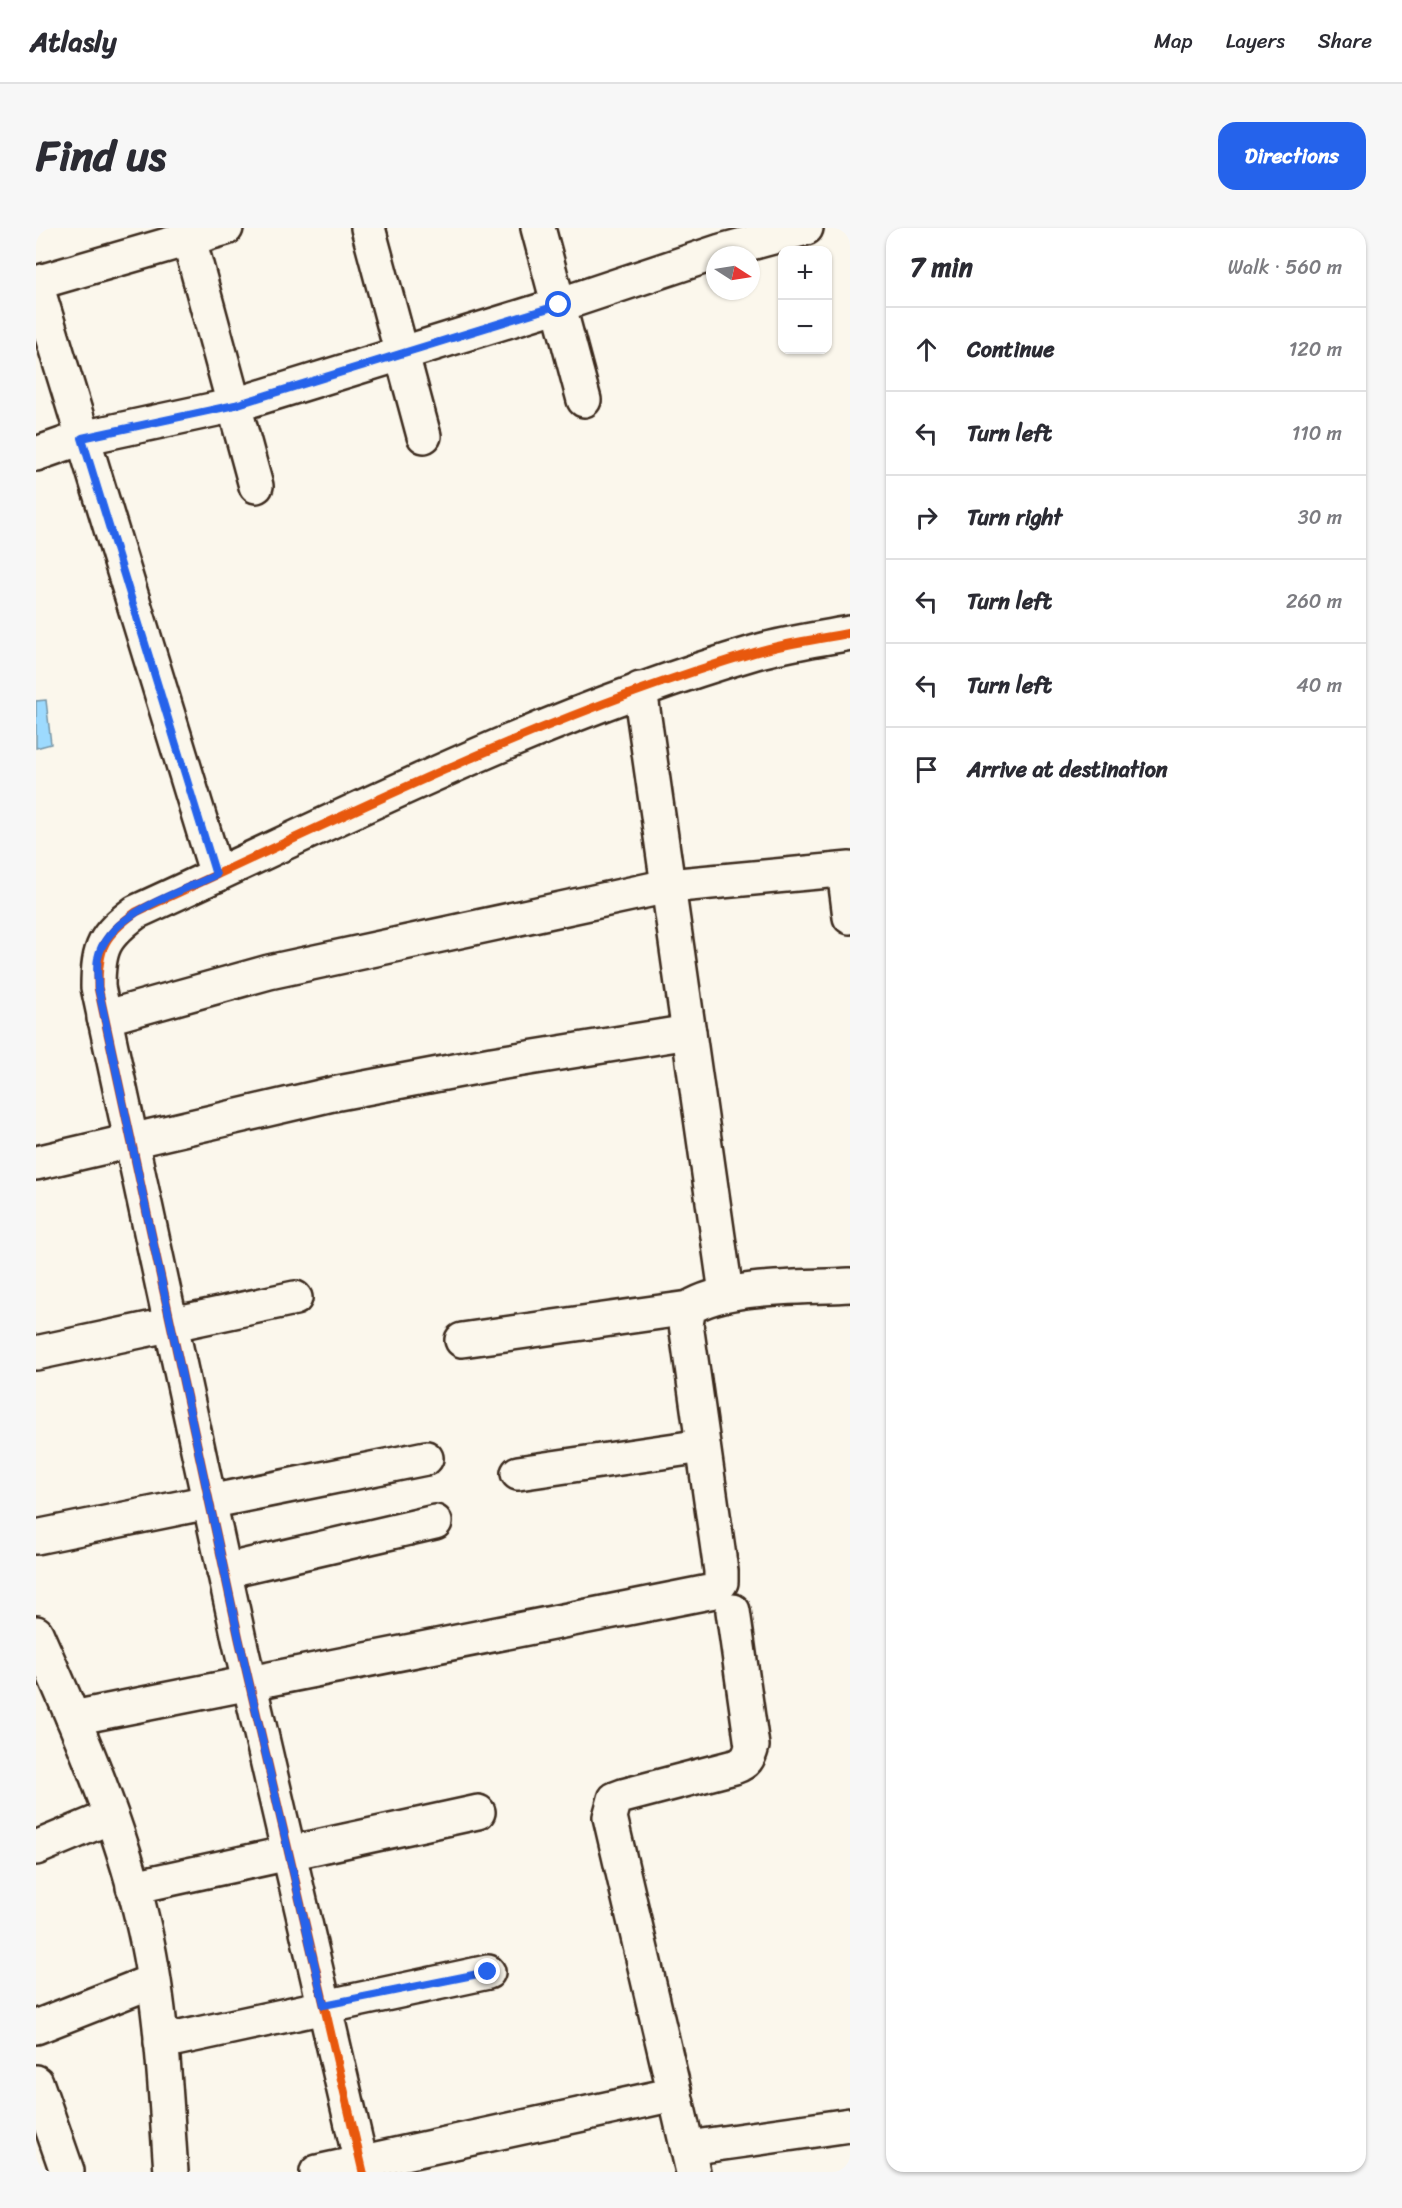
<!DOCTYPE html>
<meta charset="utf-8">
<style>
:root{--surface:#fff;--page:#f7f7f7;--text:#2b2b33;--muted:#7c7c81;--line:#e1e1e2;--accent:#2563eb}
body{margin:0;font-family:Sriracha,sans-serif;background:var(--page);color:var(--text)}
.controls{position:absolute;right:18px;top:18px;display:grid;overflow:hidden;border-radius:12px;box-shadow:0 2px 4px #0004}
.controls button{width:54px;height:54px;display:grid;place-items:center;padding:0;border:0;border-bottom:2px solid var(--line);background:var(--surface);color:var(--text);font:30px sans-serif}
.compass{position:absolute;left:670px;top:18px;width:54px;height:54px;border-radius:50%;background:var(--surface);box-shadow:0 2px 4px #0004;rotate:102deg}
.stop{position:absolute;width:18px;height:18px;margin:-14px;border:4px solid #2563eb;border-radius:50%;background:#fff}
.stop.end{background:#2563eb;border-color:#fff;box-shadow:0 2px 6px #0008}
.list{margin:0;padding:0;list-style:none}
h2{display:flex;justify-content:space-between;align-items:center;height:78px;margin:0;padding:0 24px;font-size:26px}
h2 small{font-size:20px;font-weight:400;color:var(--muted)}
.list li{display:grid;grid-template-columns:39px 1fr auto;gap:18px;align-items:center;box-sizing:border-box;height:84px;padding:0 24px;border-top:2px solid var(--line)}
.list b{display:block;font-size:22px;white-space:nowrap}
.list em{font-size:20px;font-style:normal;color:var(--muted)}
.icon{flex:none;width:33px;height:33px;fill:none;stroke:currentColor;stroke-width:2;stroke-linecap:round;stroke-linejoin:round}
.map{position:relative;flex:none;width:814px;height:1944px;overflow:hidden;border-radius:18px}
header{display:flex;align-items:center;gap:36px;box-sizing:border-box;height:84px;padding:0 30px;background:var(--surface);border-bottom:2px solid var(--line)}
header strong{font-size:28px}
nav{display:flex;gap:33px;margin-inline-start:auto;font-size:21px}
.intro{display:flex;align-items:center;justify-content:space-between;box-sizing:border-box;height:144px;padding:0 36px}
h1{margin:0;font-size:42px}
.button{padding:15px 27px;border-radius:18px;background:var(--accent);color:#fff;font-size:21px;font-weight:700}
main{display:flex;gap:36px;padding:0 36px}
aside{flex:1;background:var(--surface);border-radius:18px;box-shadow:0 2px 4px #0004}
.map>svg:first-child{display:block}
.water{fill:#9ddafe;stroke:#7694a4;stroke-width:1.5}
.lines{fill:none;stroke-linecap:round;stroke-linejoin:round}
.minor-casing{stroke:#3b2a1e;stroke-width:38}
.minor{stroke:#fbf7ec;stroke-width:33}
.cycleway-casing{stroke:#fbf7ec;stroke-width:13}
.cycleway{stroke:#e8590c;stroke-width:9}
.route{stroke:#2563eb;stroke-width:8}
</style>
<header>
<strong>Atlasly</strong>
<nav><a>Map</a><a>Layers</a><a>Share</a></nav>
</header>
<div class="intro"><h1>Find us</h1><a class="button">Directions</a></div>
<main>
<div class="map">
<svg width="814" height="1944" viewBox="0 0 814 1944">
<rect width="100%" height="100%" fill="#fbf7ec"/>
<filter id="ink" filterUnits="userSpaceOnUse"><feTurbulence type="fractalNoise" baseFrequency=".0167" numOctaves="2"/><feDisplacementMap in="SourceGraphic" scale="12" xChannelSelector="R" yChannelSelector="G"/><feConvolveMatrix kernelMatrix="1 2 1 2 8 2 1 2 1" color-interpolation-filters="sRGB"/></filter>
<g filter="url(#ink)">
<polygon class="water" points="10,472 15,516 0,520 0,473"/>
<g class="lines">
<defs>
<g id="minor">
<polyline points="150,0 220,258"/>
<polyline points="332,0 388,208"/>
<polyline points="502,0 548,172"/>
<polyline points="0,55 190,0"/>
<polyline points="0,56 181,647"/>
<polyline points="0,226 46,210 199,177 523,77 685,23 770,0"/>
<polyline points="604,461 690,1065"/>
<polyline points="808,642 814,689"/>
<polyline points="68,790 233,744 632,658 814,641"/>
<polyline points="0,935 297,866 456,836 653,804"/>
<polyline points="426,1112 653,1080"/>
<polyline points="0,1125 259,1070"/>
<polyline points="482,1245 667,1218"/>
<polyline points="0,1309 390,1230"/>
<polyline points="188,1343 399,1294"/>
<path d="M0,1405C41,1498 83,1592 106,1691C126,1773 129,1860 135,1944"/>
<path d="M37,1490L678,1363L685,1354V1343L650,1096L653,1080C691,1056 768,1060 814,1057"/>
<polyline points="0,1620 74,1589"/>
<polyline points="97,1659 442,1584"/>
<polyline points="0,1799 117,1753"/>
<polyline points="125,1814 452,1744"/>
<polyline points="0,1854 31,1943"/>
<polyline points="652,1920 814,1897"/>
<polyline points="281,1944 639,1866"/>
<path d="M327,1944L203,1411L62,759C62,719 68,708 100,684C304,591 505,487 720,424C751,415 783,411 814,405"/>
<path d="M657,1944L574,1589L579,1571L587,1568L698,1539C710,1535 713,1530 716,1518L697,1383"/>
</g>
</defs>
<use href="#minor" class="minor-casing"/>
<use href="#minor" class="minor"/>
<defs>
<path id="cycleway" d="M327,1944L203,1411L62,759C62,719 68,708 100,684C304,591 505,487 720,424C751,415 783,411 814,405"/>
</defs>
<use href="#cycleway" class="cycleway-casing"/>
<use href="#cycleway" class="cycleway"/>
</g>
</g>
<g class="lines" filter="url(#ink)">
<path class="route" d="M452,1744L288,1777L203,1411L62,759C62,750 60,739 62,730C70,686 145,664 180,647L46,210L199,177L523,77"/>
</g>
</svg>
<div class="controls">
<button>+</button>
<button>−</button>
</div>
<svg class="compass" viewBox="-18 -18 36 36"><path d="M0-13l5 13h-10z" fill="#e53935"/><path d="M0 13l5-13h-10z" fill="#7c7c81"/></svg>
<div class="stop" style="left:523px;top:77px"></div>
<div class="stop end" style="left:452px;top:1744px"></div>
</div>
<aside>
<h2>7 min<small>Walk · 560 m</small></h2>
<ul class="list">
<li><svg class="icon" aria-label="ahead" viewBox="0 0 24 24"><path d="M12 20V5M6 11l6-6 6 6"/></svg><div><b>Continue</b></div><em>120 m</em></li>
<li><svg class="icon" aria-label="left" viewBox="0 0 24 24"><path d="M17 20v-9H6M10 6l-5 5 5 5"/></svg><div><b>Turn left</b></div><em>110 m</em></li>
<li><svg class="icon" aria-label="right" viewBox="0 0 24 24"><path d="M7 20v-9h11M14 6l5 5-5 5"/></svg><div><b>Turn right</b></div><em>30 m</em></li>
<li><svg class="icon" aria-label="left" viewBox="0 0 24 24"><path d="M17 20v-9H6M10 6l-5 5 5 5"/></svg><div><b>Turn left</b></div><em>260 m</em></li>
<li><svg class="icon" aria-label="left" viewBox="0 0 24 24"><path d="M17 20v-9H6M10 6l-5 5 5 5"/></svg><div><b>Turn left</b></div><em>40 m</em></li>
<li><svg class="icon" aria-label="arrive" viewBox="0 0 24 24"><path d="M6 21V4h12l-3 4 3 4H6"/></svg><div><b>Arrive at destination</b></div></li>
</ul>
</aside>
</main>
